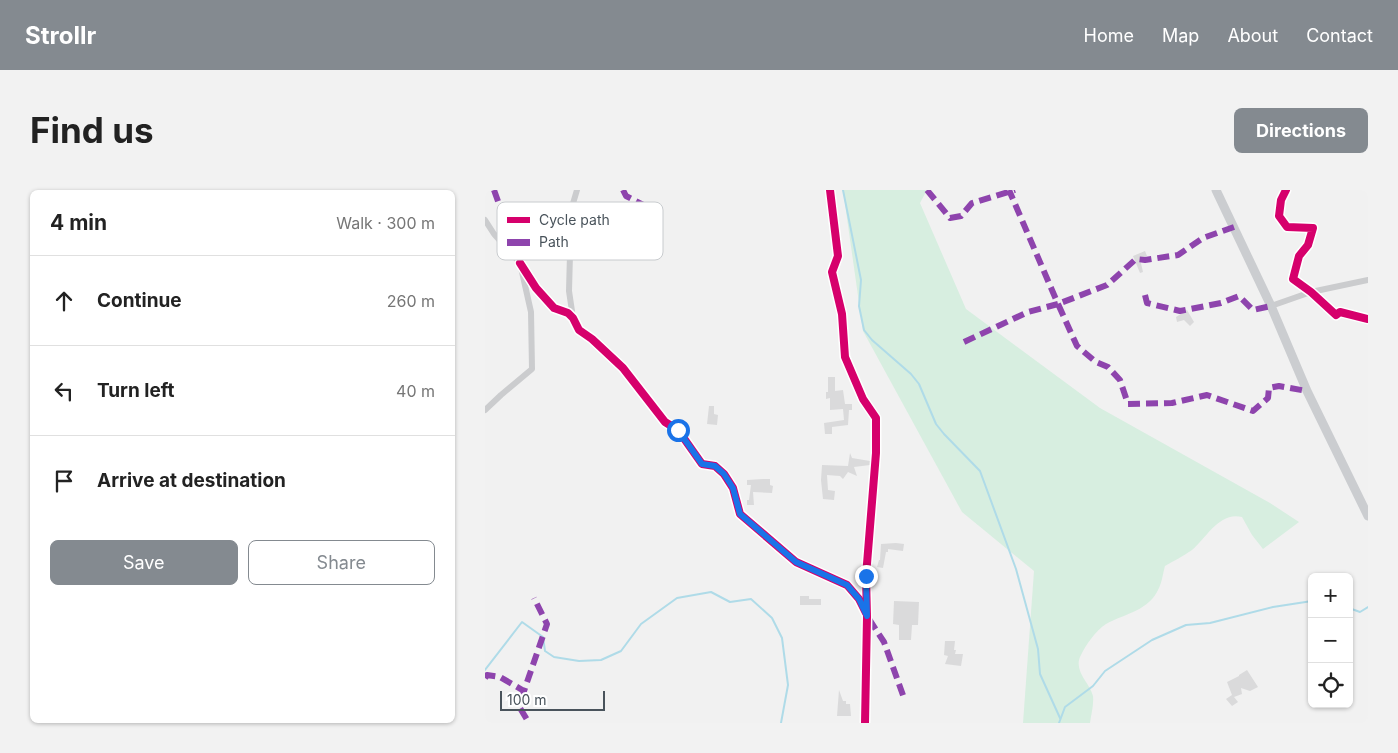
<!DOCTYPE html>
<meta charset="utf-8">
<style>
:root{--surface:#fff;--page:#f2f2f2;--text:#222;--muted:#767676;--line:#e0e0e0;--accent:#848a90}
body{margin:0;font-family:Inter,sans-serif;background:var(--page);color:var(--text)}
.controls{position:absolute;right:15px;bottom:15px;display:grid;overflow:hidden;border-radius:8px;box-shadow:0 1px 4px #0004}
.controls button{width:45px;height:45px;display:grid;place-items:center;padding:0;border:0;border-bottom:1px solid var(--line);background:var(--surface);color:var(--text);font:25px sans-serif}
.scale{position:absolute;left:15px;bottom:12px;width:105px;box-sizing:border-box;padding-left:5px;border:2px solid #49535b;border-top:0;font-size:14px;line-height:18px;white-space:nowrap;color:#49535b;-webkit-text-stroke:4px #fff;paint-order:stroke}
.stop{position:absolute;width:15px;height:15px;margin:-11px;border:4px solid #1a73e8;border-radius:50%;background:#fff}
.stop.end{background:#1a73e8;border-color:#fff;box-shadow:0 1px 5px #0008}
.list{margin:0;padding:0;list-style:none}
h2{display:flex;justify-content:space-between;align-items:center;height:65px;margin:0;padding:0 20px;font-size:21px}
h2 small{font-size:16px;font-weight:400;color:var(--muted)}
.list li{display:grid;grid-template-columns:32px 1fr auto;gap:15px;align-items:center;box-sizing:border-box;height:90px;padding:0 20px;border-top:1px solid var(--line)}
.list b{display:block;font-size:19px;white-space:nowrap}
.list em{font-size:16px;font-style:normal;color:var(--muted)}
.actions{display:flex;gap:10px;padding:15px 20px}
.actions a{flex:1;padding:11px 0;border:1px solid var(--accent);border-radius:8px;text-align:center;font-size:18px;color:var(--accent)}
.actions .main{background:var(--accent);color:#fff}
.icon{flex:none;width:28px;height:28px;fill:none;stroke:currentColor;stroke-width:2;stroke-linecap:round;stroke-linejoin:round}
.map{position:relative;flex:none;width:883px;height:533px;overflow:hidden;border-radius:8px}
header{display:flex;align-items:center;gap:30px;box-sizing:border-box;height:70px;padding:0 25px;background:var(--accent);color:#fff}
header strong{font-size:24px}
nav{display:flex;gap:28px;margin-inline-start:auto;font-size:18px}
.intro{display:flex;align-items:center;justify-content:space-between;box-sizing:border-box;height:120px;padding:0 30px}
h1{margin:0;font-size:35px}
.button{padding:12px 22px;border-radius:8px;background:var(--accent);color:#fff;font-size:18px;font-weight:700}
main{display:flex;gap:30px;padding:0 30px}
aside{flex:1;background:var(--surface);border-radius:8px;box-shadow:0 1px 4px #0004}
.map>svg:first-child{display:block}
.green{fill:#d7eee0}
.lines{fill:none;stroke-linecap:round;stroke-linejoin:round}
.stream{stroke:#afdbe8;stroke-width:2}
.building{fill:#dadadb}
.street{stroke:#cbccce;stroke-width:6}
.secondary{stroke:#cbcdd0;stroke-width:9}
.quiet{stroke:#8e44ad;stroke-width:6;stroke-dasharray:12 6;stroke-linecap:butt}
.cycleway-casing{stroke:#fff;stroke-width:11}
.cycleway{stroke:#d6006c;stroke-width:8}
.route{stroke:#1a73e8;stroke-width:6}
.key{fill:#fff;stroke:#c8cbce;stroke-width:1}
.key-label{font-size:14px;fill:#49535b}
</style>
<header>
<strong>Strollr</strong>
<nav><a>Home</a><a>Map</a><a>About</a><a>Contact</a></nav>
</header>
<div class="intro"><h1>Find us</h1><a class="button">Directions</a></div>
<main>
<aside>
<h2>4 min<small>Walk · 300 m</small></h2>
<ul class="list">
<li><svg class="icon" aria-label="ahead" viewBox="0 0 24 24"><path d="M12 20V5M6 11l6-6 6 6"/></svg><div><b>Continue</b></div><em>260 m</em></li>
<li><svg class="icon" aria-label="left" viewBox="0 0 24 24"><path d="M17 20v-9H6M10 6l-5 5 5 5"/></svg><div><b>Turn left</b></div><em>40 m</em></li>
<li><svg class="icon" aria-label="arrive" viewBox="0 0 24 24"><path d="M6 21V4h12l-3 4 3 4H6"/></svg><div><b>Arrive at destination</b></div></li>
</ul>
<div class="actions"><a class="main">Save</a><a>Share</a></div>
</aside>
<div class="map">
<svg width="883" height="533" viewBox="0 0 883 533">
<rect width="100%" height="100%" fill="#f1f1f1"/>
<path class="green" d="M358,0H442L435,13L481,119L615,218L785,313L814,332L778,359L767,345L757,327C735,321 721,348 707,360C699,366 688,371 680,376C678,383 677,392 674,398C664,421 641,423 621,434C611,440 600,456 595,467C589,482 605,493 608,506C609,515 606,525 605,533H538L549,381L477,322L378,141Z"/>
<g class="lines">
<g class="stream">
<polyline points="358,0 376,90 374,116 379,140 387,150 426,184 434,194 451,234 459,244 495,281 531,379 553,459 555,484 575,528"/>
<polyline points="864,418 875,422 883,417"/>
<polyline points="0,480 37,432 58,447 60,461 69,467 94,471 116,470 136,461 156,434 192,408 226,402 245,412 266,409 287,428 297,448 303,495 296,533"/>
<polyline points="574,533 580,517 608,496 620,481 667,450 701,435 725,433 788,417 827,411"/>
</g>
</g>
<g class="building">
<polygon points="660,61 662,66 655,69 658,82 655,83 648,66"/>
<polygon points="702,120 709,132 705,136 699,130 692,132 691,127"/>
<polygon points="343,187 350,187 350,201 358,200 360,214 367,214 367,220 364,220 363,235 347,237 347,244 340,244 339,233 359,230 358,219 345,220 345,208 341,209 341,202 343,202"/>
<polygon points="224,216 229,216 229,224 233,225 232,235 222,234"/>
<polygon points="365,263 367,268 385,271 385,275 369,277 372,286 363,282 358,289 355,286 342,285 343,300 350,301 349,310 338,309 336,290 337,275 363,276"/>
<polygon points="278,289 285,289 285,295 288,296 287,303 268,302 269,315 262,315 262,310 264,310 266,295 262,295 262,290"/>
<polygon points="411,353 419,354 418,361 403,359 403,362 401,362 398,378 392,377 394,370 395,370 396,354"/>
<polygon points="315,406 324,406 324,409 336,409 336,415 315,415"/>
<polygon points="409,411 434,412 433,435 427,435 426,450 414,450 414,435 408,434"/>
<polygon points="460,451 470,451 469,460 471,460 470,464 478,464 476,476 460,474 463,466 459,465"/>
<polygon points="762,480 773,497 765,501 756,498 757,504 749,507 753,512 747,516 741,509 747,505 742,492 754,486 754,485"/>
<polygon points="354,500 358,511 361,511 361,514 365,514 366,526 352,526"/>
</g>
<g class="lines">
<g class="street">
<polyline points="345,0 353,66 347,82 357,124 360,167 378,209 391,228 391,263 381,386 382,427 380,533"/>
<polyline points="801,0 796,10 794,26 802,37 828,38 823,55 814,66 808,89 826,102 851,125 855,122 883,129"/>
<polyline points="0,30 9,44 35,73 46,122 47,179 16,205 0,220"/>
<polyline points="35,73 51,98 69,118 83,123 88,128 94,140 107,149 138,178 180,232 193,240 217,274 230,276 239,284 248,298 255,324 311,372 362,395 374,409 381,424"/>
<polyline points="786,116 826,102 883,90"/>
<polyline points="88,128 84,101 85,64 81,37 92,0"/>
</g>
<polyline class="secondary" points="731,0 786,116 822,201 883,326"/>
<g class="quiet">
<polyline points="9,0 35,73"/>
<polyline points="138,0 141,6 168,20 172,39"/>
<polyline points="442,0 465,28 476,26 487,13 530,0"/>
<polyline points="749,37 718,48 693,65 660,70 651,69 622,95 573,114 592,156 611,172 623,177 635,190 643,214 687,213 722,205 768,221 783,208 784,198 794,196 822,201"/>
<polyline points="660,105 662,113 695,121 736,113 754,106 768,120 786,116"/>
<polyline points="479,152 543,122 573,114 524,0"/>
<polyline points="384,429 399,452 419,508"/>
<polyline points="0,488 2,485 15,487 39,501 62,434 49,408"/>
<polyline points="39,501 35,518 44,533"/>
</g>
<defs>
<g id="cycleway">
<polyline points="345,0 353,66 347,82 357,124 360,167 378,209 391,228 391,263 381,386 382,427 380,533"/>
<polyline points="801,0 796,10 794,26 802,37 828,38 823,55 814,66 808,89 826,102 851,125 855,122 883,129"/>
<polyline points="35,73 51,98 69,118 83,123 88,128 94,140 107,149 138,178 180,232 193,240 217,274 230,276 239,284 248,298 255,324 311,372 362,395 374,409 381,423"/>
</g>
</defs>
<use href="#cycleway" class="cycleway-casing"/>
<use href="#cycleway" class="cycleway"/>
</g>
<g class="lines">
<polyline class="route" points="193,240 217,274 230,276 239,284 248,298 255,324 311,372 362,395 374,409 382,426 381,386"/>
</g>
<rect x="12" y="12" width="166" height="58" rx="8" class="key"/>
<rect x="22" y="27" width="23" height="6" fill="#d6006c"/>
<rect x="22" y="49" width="23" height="7" fill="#8e44ad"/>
<g class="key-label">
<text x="54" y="35">Cycle path</text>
<text x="54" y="57">Path</text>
</g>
</svg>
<div class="controls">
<button>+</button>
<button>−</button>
<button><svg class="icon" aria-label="locate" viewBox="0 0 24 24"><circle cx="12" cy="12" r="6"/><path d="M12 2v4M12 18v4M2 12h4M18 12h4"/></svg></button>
</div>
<div class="scale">100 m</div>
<div class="stop" style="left:193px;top:240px"></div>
<div class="stop end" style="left:381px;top:386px"></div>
</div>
</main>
